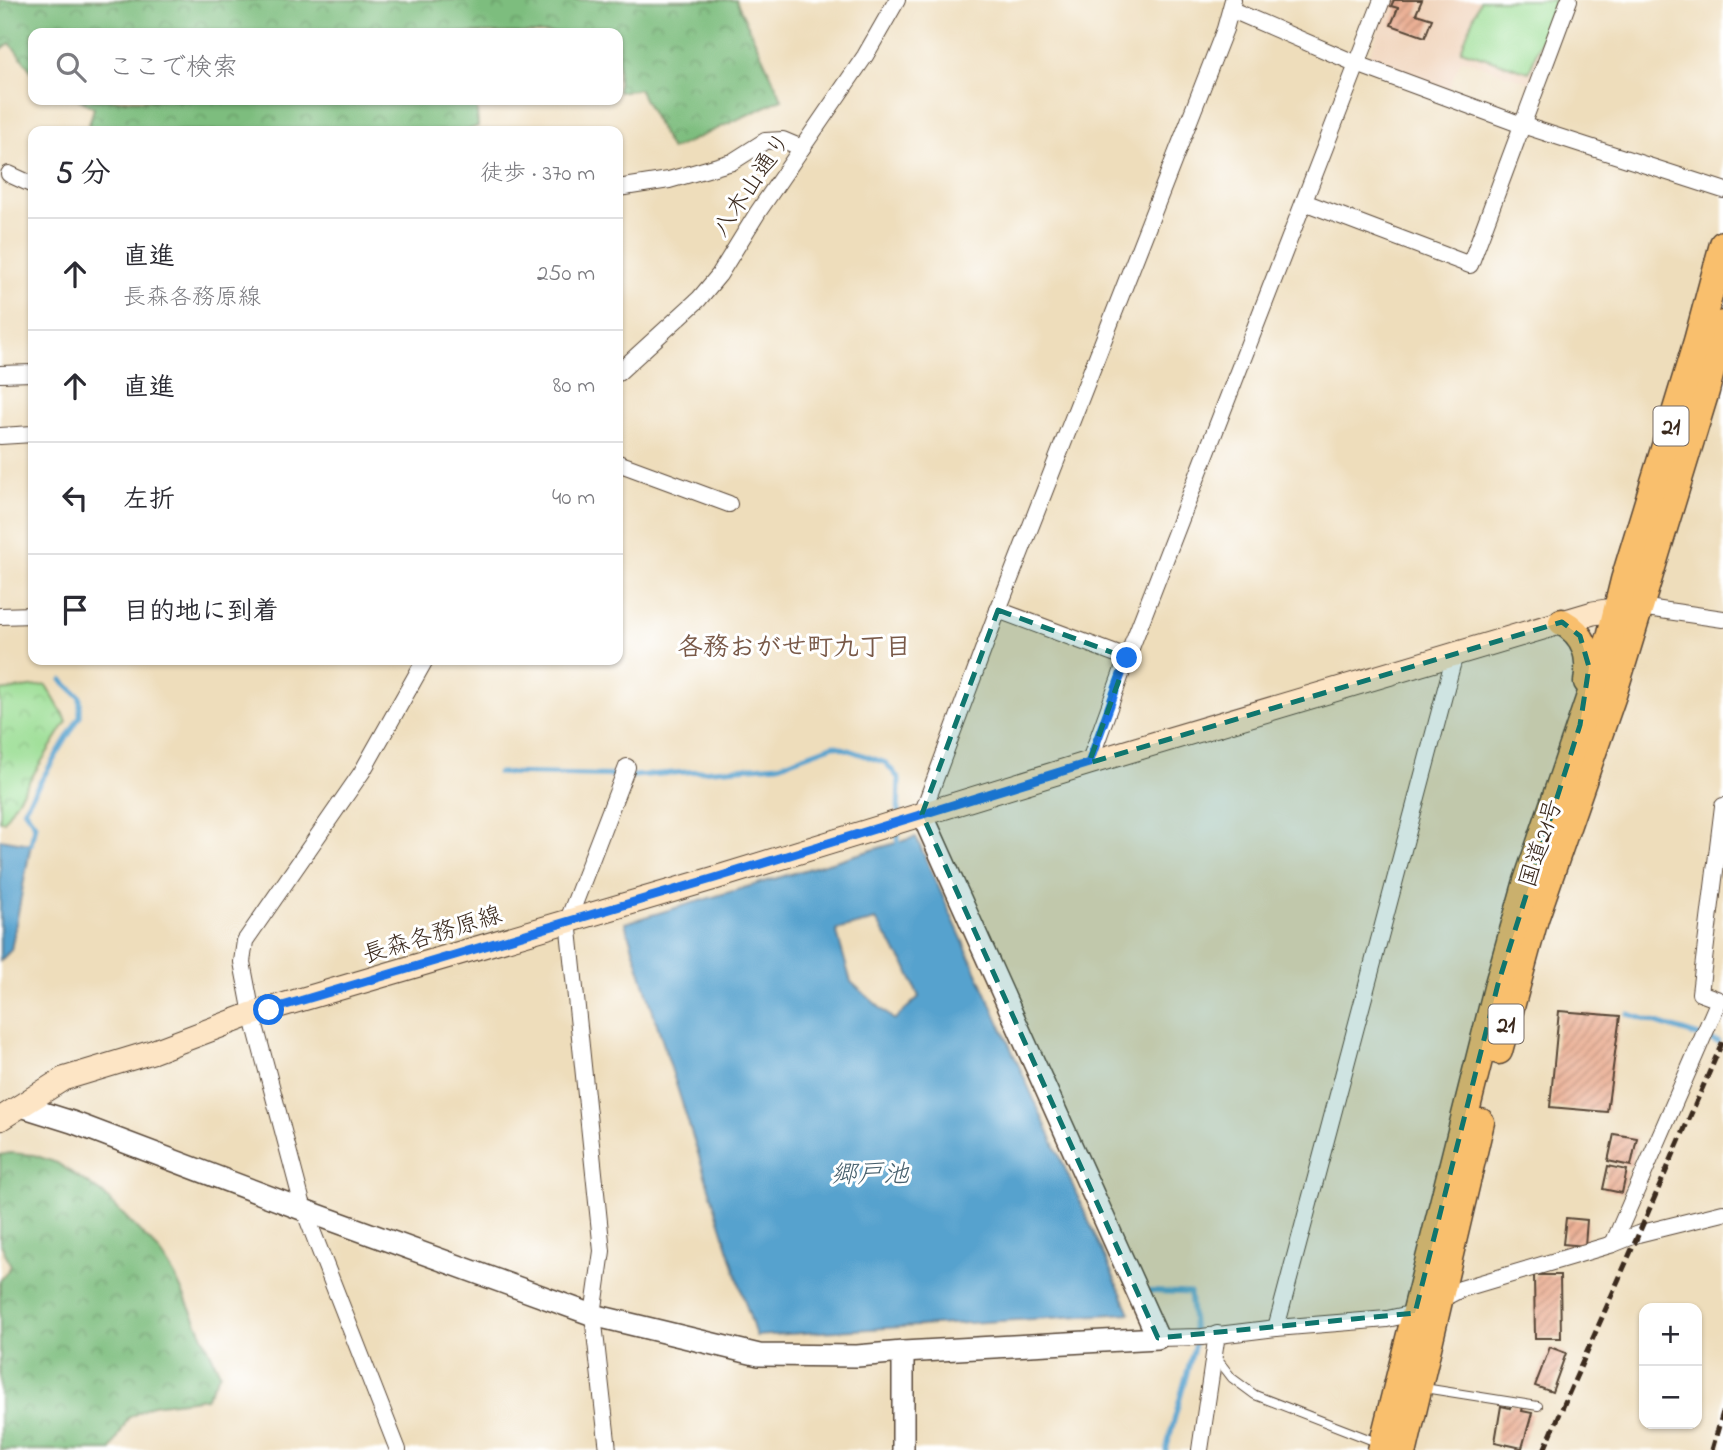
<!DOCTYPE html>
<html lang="ja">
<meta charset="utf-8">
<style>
:root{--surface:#fff;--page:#f7f7f7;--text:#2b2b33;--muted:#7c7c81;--line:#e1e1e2}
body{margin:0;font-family:"Indie Flower","Klee One",sans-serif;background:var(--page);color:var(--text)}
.controls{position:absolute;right:21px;bottom:21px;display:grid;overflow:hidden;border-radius:14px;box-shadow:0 2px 5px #0004}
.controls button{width:63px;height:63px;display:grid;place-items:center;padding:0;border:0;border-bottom:2px solid var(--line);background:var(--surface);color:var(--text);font:35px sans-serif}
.stop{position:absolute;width:21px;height:21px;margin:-16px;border:5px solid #1a73e8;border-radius:50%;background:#fff}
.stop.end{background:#1a73e8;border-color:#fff;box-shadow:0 2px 7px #0008}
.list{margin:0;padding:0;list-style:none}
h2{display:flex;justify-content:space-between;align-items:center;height:91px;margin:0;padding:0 28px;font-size:30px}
h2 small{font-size:23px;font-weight:400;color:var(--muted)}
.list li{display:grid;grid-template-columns:46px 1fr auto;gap:21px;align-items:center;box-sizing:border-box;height:112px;padding:0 28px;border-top:2px solid var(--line)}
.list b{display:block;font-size:26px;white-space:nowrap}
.list p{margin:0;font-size:23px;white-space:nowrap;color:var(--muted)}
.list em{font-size:23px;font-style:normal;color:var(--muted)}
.icon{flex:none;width:38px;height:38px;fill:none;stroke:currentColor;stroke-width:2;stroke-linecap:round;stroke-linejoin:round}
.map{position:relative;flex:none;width:1723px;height:1450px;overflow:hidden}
.search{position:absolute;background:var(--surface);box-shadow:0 2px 5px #0004;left:28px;top:28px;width:595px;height:77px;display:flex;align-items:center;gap:18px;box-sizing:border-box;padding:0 24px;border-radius:14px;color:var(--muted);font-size:26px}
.panel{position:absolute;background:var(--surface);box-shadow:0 2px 5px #0004;left:28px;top:126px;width:595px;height:539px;border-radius:14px}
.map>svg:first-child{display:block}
.built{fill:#f1d5bd}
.forest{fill:url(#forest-crowns);stroke:#5c744e;stroke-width:2}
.park{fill:url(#park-crowns);stroke:#6c845a;stroke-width:2}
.pitch{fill:#9cde95;stroke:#6c845a;stroke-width:2}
.water{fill:#56a2ce;stroke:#486676;stroke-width:2;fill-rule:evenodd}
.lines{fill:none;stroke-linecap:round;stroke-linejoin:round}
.stream{stroke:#56a2ce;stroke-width:5}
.building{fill:url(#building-hatch)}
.service-casing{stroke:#564536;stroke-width:10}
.minor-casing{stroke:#564536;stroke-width:18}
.tertiary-casing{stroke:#564536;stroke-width:24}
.secondary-casing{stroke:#564536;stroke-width:25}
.trunk-casing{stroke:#564536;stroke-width:29}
.service{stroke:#fff;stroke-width:8}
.minor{stroke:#fff;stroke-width:16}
.tertiary{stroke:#fff;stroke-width:21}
.secondary{stroke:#fde5c5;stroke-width:23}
.trunk{stroke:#f9bf6d;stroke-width:26}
.rail{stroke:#3b2a1e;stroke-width:5;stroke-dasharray:10 5;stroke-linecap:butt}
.route{stroke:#1a73e8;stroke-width:9}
.marked{fill:#0f766e;fill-opacity:0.2;stroke:#0f766e;stroke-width:5;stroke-dasharray:14 9;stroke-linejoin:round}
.labels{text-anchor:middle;stroke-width:6;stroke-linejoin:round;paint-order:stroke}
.shield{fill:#fff;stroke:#766a62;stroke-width:2}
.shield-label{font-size:23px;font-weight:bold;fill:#3b2a1e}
.street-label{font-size:24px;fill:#3b2a1e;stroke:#fff}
.neighbourhood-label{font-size:26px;font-weight:bold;fill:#795948;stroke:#fff}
.water-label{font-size:26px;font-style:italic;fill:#47606d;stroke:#fff}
</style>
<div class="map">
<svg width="1723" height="1450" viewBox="0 0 1723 1450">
<defs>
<pattern id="forest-crowns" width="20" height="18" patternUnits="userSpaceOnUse" patternTransform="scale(1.75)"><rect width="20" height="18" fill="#7dbd7e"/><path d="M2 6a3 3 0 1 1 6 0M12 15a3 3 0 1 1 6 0" fill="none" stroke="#689a67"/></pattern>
<pattern id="park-crowns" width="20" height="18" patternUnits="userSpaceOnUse" patternTransform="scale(1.75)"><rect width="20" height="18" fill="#9cde95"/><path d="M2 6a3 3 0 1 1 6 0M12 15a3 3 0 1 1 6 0" fill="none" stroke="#87bf80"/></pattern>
<pattern id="building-hatch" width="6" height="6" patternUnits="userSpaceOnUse" patternTransform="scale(1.75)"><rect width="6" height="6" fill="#ebb095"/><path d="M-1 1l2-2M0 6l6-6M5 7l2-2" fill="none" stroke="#c08f79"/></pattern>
</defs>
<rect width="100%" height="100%" fill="#fff"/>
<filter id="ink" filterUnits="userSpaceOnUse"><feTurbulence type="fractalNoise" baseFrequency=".0143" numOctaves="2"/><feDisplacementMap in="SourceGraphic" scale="14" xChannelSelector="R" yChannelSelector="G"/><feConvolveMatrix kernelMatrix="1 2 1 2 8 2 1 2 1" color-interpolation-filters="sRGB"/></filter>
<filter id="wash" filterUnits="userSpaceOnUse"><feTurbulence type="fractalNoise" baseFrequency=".00686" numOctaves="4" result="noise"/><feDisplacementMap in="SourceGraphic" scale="28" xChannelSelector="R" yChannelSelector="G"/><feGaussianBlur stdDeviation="1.57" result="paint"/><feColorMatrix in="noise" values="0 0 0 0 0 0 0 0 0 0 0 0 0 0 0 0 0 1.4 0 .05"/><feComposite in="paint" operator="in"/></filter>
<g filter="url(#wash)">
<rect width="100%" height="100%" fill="#edb"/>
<polygon class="built" points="1390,0 1563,0 1531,83 1461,59 1447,93 1366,64"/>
<g class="forest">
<polygon points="0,0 736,0 782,99 671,150 639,89 618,92 618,33 33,33 33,73 10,43 0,50"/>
<polygon points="80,100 476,100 478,126 466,131 87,131 94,108"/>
<polygon points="10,1153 34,1155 57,1163 102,1193 160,1252 175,1276 220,1373 206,1398 152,1405 128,1418 111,1450 0,1450 0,1281 11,1266 0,1242 0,1155"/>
</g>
<polygon class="park" points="46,685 67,721 4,821 0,821 0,691"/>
<polygon class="pitch" points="1480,0 1556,0 1529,72 1461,50"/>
<g class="water">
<path d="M916,837L1130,1313L756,1336L625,923ZM876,920L907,968L919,997L894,1020L851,982L836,930Z"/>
<polygon points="0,839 31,844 11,950 0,961"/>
</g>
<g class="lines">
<g class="stream">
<polyline points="498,773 634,776 779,765 834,745 886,763 899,779 898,815"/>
<polyline points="898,843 898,828"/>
<polyline points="31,844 35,824 24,809 80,716 80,697 62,680"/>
<polyline points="1628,1014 1718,1042"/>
<polyline points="1143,1291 1190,1293 1195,1343 1166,1450"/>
</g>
</g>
<g id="blocks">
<g class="building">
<polygon points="1394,0 1422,0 1416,14 1432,19 1425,37 1391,25 1398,8 1391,6"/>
<polygon points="1559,1011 1620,1016 1607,1112 1550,1107"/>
<polygon points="1614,1134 1637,1138 1631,1166 1608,1161"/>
<polygon points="1608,1166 1627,1170 1622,1193 1603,1189"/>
<polygon points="1566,1218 1587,1220 1585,1246 1563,1244"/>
<polygon points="1534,1275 1560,1275 1561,1338 1535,1338"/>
<polygon points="1550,1347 1566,1353 1552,1392 1535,1386"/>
<polygon points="1511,1404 1523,1407 1522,1411 1532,1413 1522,1448 1495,1442 1501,1406 1510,1408"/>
</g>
</g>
</g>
<g filter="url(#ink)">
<use href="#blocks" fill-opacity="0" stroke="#564536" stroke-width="2"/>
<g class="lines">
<defs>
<g id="service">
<polyline points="1215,1356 1232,1378 1255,1395 1379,1443"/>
<polyline points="1424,1388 1538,1406"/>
</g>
<g id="minor">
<polyline points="1232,10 1357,64 1522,125 1723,190"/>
<polyline points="9,174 33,185"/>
<polyline points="618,188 669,180 732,162 765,141 783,140 802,148"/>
<polyline points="1304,202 1470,265 1569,0"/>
<polyline points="618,373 699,299 719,275 758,212 865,56 897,0"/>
<polyline points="0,374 33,373"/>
<polyline points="0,436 33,434"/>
<polyline points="618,463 729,504"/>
<polyline points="1640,607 1723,619"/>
<polyline points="998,610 1127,658"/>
<polyline points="0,616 33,615"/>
<polyline points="1089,763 1127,658 1382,0"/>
<polyline points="922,814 998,610 1225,29 1233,0"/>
<polyline points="1613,1244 1719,1000 1700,993 1723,806"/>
<polyline points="1276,1328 1455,654"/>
<polyline points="1158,1338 1202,1337 1276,1328 1387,1319 1415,1313 1461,1289 1613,1244 1638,1234 1723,1213"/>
<polyline points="398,1450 304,1210 252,1014 242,962 245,941 362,772 425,660"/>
<polyline points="608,1450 593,1315 602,1251 568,920 627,767"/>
<polyline points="1200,1450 1217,1334"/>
</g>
<g id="tertiary">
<polyline points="21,1106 72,1122 304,1210 593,1315 759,1355 857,1356 903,1352 1158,1338 922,814"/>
<polyline points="903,1352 903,1450"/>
</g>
<polyline id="secondary" points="0,1119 63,1079 152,1052 252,1014 715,878 1089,763 1593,613 1634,607"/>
<g id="trunk">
<path d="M1562,622C1586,635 1591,657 1587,682"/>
<polyline points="1499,1051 1535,919 1613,695 1706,391 1723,324"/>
<polyline points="1381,1450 1498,984 1527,881 1610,637 1624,580 1697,341 1723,244"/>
<polyline points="1404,1450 1481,1122"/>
</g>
</defs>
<use href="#service" class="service-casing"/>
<use href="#minor" class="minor-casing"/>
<use href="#tertiary" class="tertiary-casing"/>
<use href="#secondary" class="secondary-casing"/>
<use href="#trunk" class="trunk-casing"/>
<use href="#service" class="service"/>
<use href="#minor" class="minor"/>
<use href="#tertiary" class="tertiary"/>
<use href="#secondary" class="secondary"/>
<use href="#trunk" class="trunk"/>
<g class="rail">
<polyline points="1544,1450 1723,1041"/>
<polyline points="1712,1450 1723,1412"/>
</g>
</g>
</g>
<g class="lines" filter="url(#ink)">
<polyline class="route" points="269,1010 715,878 1089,763 1127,658"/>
</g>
<path class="marked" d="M998,610L1127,658L1089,763L1562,622L1580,636L1589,667L1580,725L1498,984L1415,1313L1158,1338L922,814Z"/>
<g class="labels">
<g class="shield">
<rect x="1653.5" y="406.5" width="35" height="39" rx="5"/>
<rect x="1488.5" y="1004.5" width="35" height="39" rx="5"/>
</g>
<g class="shield-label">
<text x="1671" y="434">21</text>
<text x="1506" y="1032">21</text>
</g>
<g class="street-label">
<text transform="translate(751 184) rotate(-56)" y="8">八木山通り</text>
<text transform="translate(1540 843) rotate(-72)" y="8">国道21号</text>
<text transform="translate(432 934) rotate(-17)" y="8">長森各務原線</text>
</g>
<g class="neighbourhood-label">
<text x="794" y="655">各務おがせ町九丁目</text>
</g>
<g class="water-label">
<text x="870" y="1182">郷戸池</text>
</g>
</g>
</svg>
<div class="controls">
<button>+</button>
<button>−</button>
</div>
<div class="stop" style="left:269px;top:1010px"></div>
<div class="stop end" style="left:1127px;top:658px"></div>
<div class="search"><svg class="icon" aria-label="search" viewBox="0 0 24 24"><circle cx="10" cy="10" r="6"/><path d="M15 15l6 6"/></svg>ここで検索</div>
<section class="panel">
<h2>5 分<small>徒歩 · 370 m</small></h2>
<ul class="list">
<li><svg class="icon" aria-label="ahead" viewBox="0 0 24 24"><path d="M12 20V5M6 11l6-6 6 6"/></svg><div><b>直進</b><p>長森各務原線</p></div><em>250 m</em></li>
<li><svg class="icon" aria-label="ahead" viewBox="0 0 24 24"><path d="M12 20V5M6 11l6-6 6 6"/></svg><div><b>直進</b></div><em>80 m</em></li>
<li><svg class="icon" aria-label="left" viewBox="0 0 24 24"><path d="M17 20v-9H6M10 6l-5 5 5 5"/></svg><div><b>左折</b></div><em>40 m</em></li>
<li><svg class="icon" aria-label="arrive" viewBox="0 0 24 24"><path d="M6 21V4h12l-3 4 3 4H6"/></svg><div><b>目的地に到着</b></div></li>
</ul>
</section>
</div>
